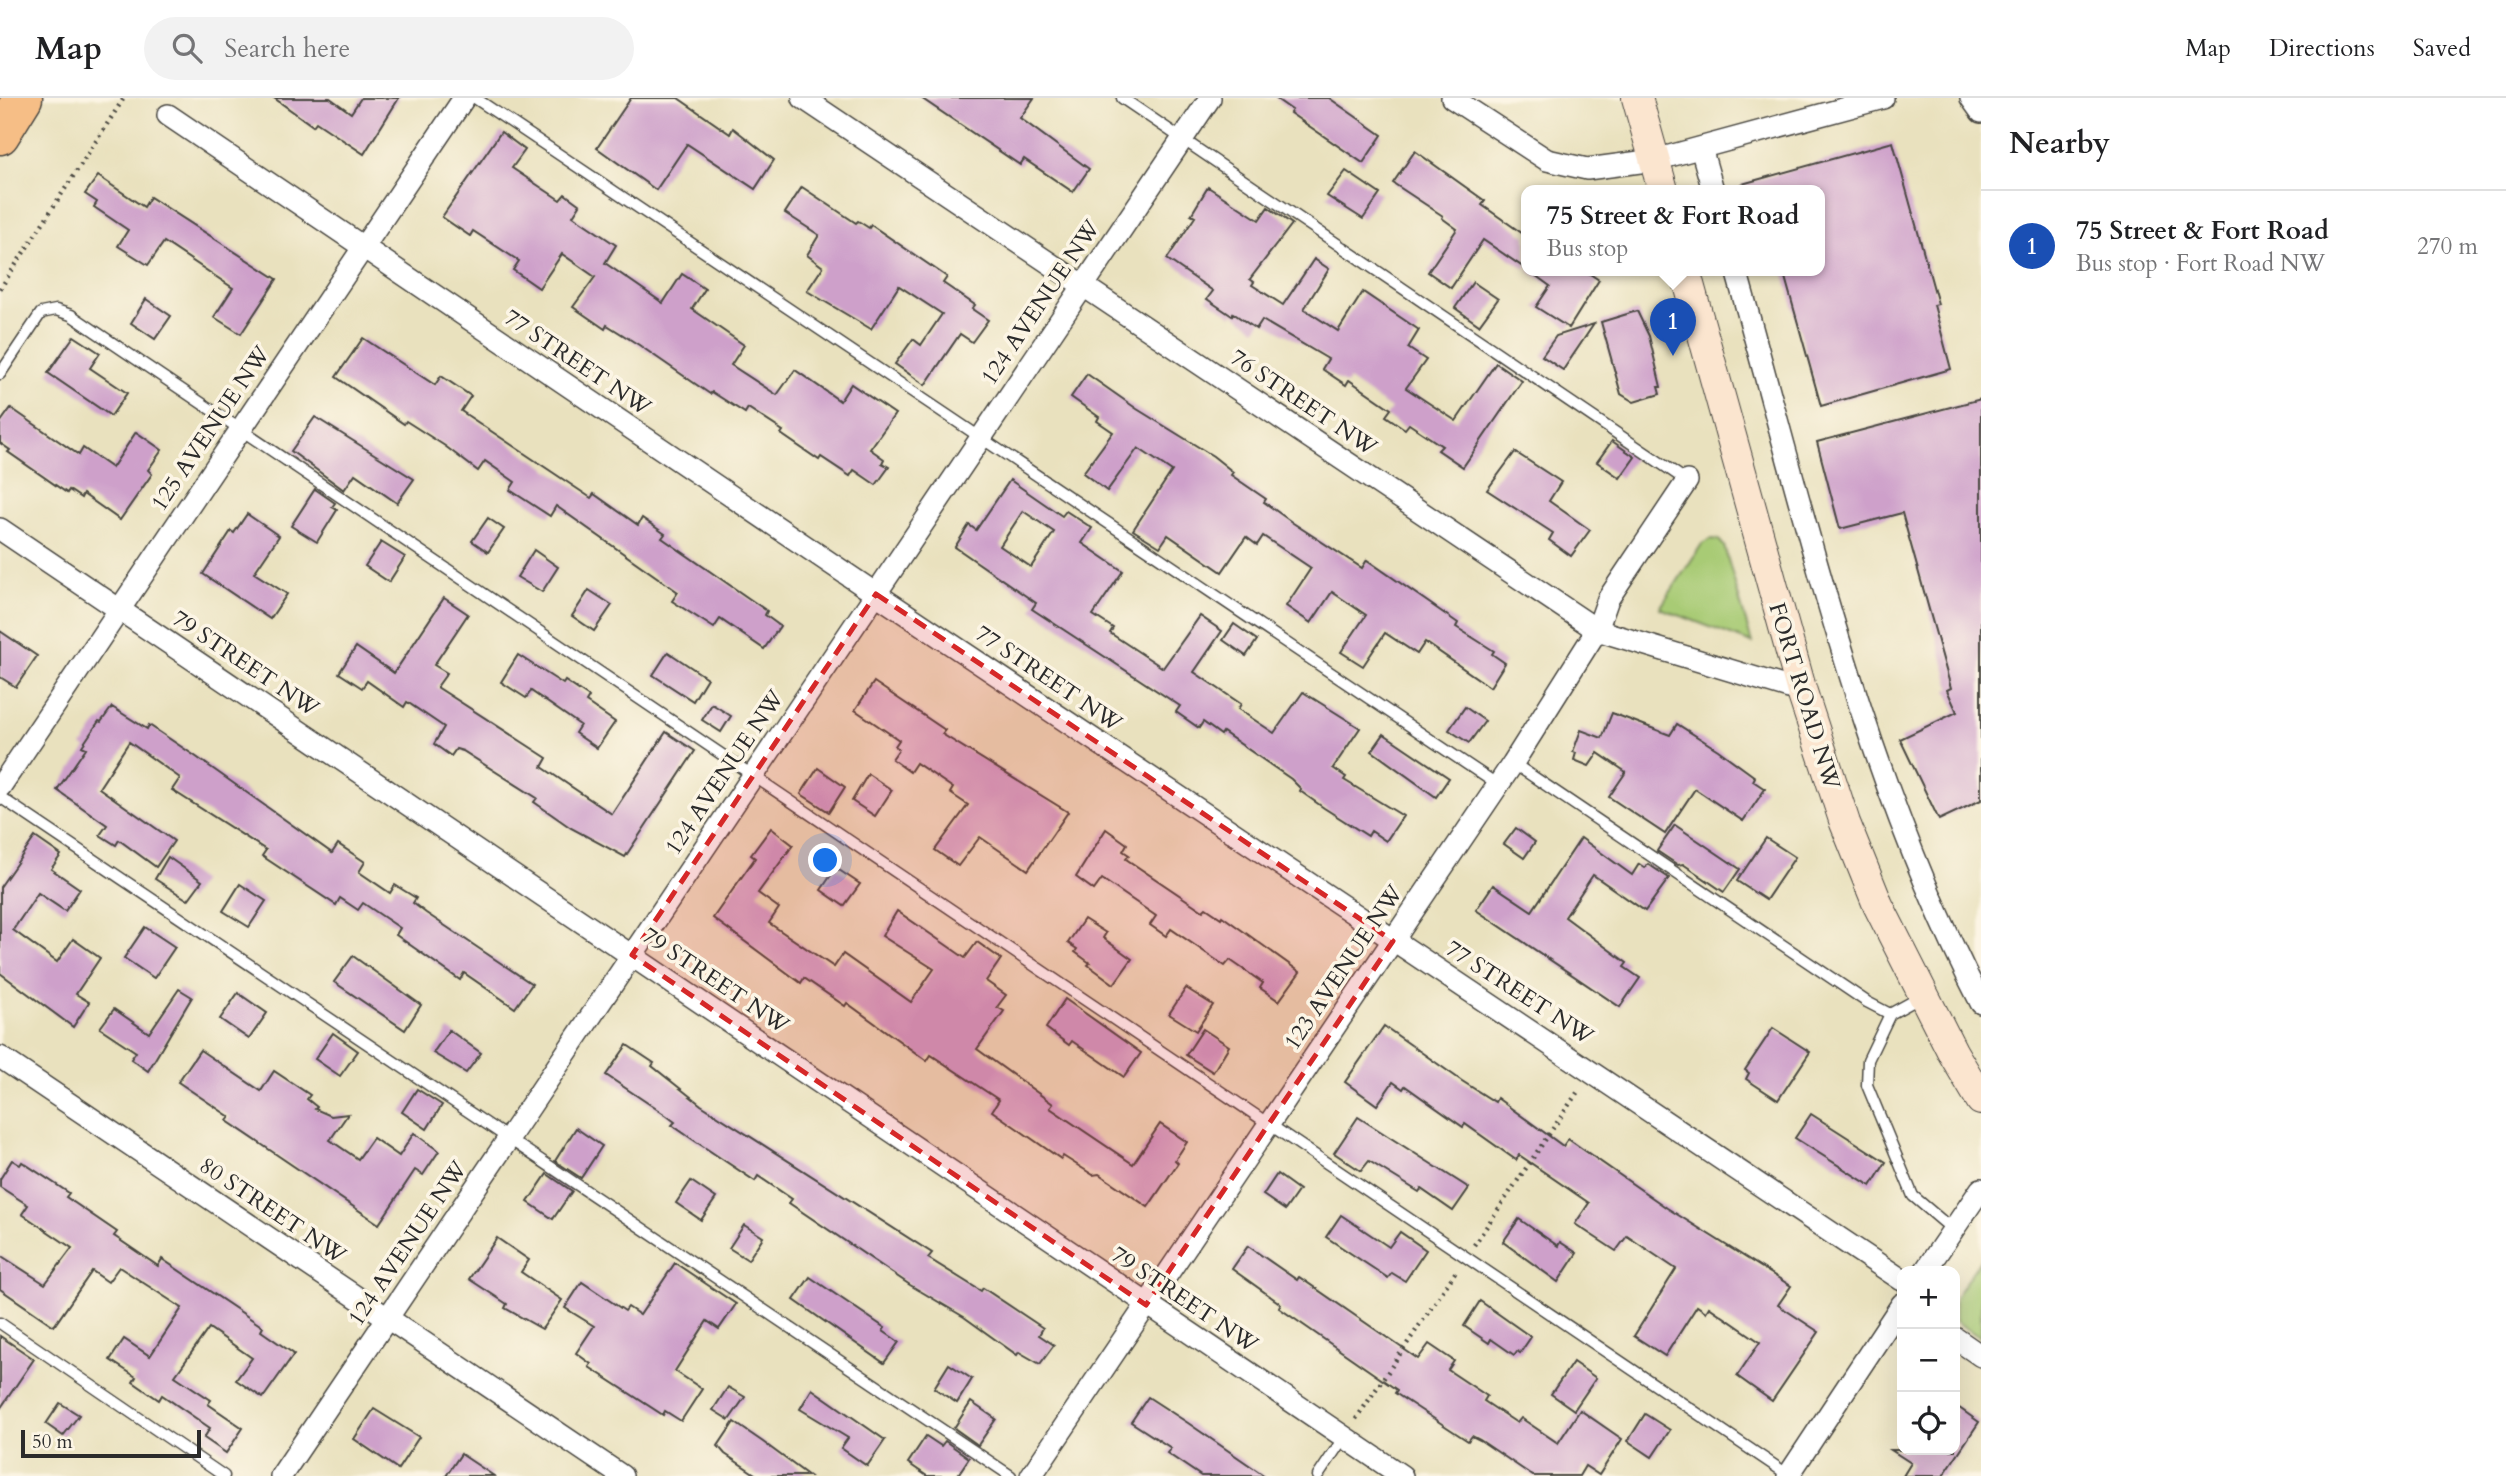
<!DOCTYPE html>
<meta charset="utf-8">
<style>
:root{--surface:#fff;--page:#f2f2f2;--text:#202124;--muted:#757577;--line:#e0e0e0;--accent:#db2777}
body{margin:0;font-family:Cardo,serif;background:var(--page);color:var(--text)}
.controls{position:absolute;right:21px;bottom:21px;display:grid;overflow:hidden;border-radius:14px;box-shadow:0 7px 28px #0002}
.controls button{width:63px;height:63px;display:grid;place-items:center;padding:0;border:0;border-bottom:2px solid var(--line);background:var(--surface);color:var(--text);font:35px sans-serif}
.scale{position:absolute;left:21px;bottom:18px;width:180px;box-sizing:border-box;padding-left:7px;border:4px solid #2b2b2b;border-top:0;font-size:19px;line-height:24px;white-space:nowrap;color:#2b2b2b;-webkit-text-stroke:5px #fcf5e5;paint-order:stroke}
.you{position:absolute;left:826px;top:763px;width:24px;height:24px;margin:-18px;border:5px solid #fff;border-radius:50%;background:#1a73e8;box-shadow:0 0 0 10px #1a73e833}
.badge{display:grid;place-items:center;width:46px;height:46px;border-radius:50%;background:var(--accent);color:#fff;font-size:23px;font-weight:700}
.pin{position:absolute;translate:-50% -58px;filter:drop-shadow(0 2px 4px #0008)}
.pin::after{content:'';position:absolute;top:37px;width:24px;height:21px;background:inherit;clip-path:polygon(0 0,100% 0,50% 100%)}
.popup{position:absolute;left:1521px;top:87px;width:304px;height:91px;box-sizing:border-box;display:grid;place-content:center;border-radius:14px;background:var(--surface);filter:drop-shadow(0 2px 5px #0005);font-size:23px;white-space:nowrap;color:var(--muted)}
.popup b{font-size:26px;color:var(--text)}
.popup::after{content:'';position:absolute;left:50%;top:100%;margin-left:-14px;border:14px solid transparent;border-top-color:var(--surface)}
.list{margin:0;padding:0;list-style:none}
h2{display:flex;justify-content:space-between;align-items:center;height:91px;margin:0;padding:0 28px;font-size:30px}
h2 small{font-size:23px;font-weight:400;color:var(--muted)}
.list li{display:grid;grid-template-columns:46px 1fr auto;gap:21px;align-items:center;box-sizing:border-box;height:112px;padding:0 28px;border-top:2px solid var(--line)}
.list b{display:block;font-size:26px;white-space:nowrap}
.list p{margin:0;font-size:23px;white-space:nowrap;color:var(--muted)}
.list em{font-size:23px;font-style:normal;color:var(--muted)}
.icon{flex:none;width:38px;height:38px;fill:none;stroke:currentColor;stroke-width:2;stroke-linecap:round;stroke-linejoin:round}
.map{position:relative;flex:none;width:1981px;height:1378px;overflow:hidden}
header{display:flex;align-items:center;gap:42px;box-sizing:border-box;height:98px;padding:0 35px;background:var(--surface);border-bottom:2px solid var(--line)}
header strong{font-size:33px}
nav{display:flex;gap:38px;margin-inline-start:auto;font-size:24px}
.search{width:490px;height:63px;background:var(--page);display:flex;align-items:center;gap:18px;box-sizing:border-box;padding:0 24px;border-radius:38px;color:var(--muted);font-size:26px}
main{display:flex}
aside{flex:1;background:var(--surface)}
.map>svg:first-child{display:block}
.green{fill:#a8cb74;stroke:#6a7b50;stroke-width:2}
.building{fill:#cea0ca;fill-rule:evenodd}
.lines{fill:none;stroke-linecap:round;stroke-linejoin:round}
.lane-casing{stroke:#484641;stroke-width:13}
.street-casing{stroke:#484641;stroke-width:24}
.secondary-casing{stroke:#484641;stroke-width:32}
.highway-casing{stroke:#484641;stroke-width:41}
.path{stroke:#484641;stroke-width:4.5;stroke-dasharray:2 5;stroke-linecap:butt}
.lane{stroke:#fff;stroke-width:10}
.street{stroke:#fff;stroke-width:21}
.secondary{stroke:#fbe5cf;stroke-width:30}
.highway{stroke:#f6be86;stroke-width:38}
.marked{fill:#d62828;fill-opacity:0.2;stroke:#d62828;stroke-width:5;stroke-dasharray:14 9;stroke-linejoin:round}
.labels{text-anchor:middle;stroke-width:7;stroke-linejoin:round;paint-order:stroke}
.street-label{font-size:23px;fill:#2b2b2b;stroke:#fcf5e5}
</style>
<header>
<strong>Map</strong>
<div class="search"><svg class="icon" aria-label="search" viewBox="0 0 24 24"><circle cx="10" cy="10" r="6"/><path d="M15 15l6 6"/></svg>Search here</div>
<nav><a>Map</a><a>Directions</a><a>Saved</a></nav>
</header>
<main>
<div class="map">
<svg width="1981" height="1378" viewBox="0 0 1981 1378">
<rect width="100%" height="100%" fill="#fcf5e5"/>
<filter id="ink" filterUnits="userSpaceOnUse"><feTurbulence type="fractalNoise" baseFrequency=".0143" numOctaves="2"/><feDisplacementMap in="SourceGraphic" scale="14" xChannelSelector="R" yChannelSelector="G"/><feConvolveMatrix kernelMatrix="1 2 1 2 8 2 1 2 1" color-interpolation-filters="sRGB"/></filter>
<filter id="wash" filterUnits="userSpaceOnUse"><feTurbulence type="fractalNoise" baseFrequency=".00686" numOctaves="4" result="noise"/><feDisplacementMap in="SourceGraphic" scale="28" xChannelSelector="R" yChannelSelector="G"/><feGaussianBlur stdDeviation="1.57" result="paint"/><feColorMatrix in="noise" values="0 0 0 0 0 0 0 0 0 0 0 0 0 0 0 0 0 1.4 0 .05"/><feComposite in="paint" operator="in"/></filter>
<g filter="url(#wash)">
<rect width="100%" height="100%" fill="#e9e1be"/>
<g class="green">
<polygon points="1711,441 1719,442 1724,448 1752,545 1660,510 1702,446"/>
<polygon points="1981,1161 1981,1240 1955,1223 1955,1199"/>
</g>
<g id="blocks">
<g class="building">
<polygon points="274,0 330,0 351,15 361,0 399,0 364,56 316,24 313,28"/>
<polygon points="631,0 678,0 730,36 733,30 774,62 755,91 687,46 656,92 597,50"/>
<polygon points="921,0 1034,0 1020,20 1089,71 1073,94 1024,61 1020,67"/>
<polygon points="1275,0 1329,0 1382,37 1363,65 1290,15 1292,12"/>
<polygon points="501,34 525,52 512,70 560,102 565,96 580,107 573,118 616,147 605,165 663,205 682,176 705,191 692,211 744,247 731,267 777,297 795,272 840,303 851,286 895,316 870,351 884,361 882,365 889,369 876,387 854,372 850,378 821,359 819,362 781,336 783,333 748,310 745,315 712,294 710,296 639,247 607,227 605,231 573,209 595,179 562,156 539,190 513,172 519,163 473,133 470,138 442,119"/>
<polygon points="1893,44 1938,206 1934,207 1951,271 1821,308 1783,172 1820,172 1820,92 1743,92 1742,86"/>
<polygon points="1415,53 1485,103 1482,107 1526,138 1526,171 1483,142 1451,190 1428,174 1457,131 1442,120 1443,118 1393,85"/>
<polygon points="1346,73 1380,96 1363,121 1327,98"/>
<polygon points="98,78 144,109 150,99 277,181 241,236 214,219 233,190 164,144 148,167 118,148 128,132 94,109 97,104 85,96"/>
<polygon points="802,89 856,125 858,123 869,130 871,127 947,179 943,185 975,207 972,211 988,222 972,244 960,236 925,287 895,266 913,241 921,247 942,216 899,188 871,231 807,193 823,169 807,157 819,137 785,115"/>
<polygon points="1208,89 1259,122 1268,109 1292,126 1250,181 1254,184 1252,187 1283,207 1314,161 1329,171 1304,211 1338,233 1363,194 1419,232 1408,250 1426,262 1406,290 1456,323 1496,265 1522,283 1463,369 1438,352 1442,348 1409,326 1405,331 1386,318 1391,311 1349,282 1346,287 1322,271 1328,261 1262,222 1256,231 1233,215 1232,218 1207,201 1213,193 1167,161 1195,119 1191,117"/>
<polygon points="1528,172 1584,172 1599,182 1569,230 1536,209 1550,188"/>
<polygon points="1473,184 1498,201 1479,227 1455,210"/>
<polygon points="146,201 171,218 155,241 131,225"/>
<polygon points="1637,213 1649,238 1661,289 1658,289 1660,296 1634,304 1621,296 1601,224"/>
<polygon points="1594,226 1563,272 1542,258 1556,238"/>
<polygon points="74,238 100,255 90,270 127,295 111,318 48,275"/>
<polygon points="363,240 435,287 441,278 471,298 461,313 591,400 594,396 638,427 642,420 665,436 662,440 767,513 765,517 780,528 764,551 720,521 714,530 672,503 678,494 556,408 550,418 510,392 515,384 485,363 478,373 445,348 406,323 404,326 336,279"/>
<polygon points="1087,276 1137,311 1213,358 1233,374 1231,377 1266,401 1264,404 1293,425 1362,470 1367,462 1458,525 1456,529 1494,553 1492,556 1505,565 1490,589 1425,544 1417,556 1385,535 1363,568 1341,554 1366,517 1332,494 1311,525 1286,508 1311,470 1263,438 1257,447 1246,439 1222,474 1168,437 1160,449 1133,432 1172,373 1138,350 1107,393 1083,375 1113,334 1097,323 1099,319 1071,299"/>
<polygon points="1981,301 1981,702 1939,722 1900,641 1957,614 1947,592 1951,590 1902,415 1840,431 1817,344"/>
<polygon points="11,310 79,357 83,350 112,370 136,334 162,352 148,372 152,376 120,422 83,396 81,400 69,392 67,395 8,354 10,352 0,345 0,325"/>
<polygon points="315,319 414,381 397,405 355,376 344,392 291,353"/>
<polygon points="1612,343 1635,359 1620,380 1597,364"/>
<polygon points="1515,354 1561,384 1549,403 1590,432 1571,458 1549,442 1553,435 1487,392"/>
<path d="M1010,382L1062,418L1066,413L1092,430L1082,445L1123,473L1093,517L1113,530L1110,535L1163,570L1200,518L1222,533L1194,574L1241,606L1238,611L1274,635L1303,594L1360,630L1333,670L1346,679L1344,682L1403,718L1386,743L1371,733L1368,738L1324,710L1300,693L1301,691L1291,681L1223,634L1221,637L1203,624L1199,630L1176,614L1180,608L1032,511L1036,505L955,449L969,427L976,432ZM1023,413L1054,434L1031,469L1000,448Z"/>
<polygon points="315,391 335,405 332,409 337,412 317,444 291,428"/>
<polygon points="247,416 279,438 254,475 287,496 270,521 203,476 231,433 234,435"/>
<polygon points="488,420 504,431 488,454 472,443"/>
<polygon points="381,444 405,459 389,484 365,468"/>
<polygon points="534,452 558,469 542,494 517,479"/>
<polygon points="589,492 612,507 594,533 572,518"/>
<polygon points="444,500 468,516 434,567 447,575 437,589 547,660 542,669 612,716 666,634 695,653 625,759 571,730 534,704 537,700 463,653 456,651 451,658 434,646 444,629 407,604 404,609 367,583 362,590 339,575 356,549 394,575"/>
<polygon points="1234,526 1257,542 1246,558 1223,542"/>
<polygon points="0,533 37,558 16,589 0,579"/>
<polygon points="668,554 707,580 693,603 653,577"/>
<polygon points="518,557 563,586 565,583 589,599 586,604 615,624 597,650 575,635 580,627 531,593 526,600 501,584"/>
<polygon points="874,584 945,632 942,636 1068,714 1028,772 980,739 958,768 935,752 968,707 950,695 953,690 916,665 910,674 892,661 899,651 895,648 899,642 855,612"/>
<polygon points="712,606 731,618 721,634 702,622"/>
<polygon points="112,609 147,631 149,627 195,658 332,755 338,746 365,764 359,774 390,795 395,787 416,800 413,805 426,815 532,886 515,910 464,875 460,882 396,837 400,830 363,805 358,812 340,800 336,807 262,758 266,752 172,692 180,680 129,644 99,690 174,743 156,769 119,742 116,747 100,737 107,727 57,692 86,650 82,648 99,623 101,624"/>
<polygon points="1465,609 1485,623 1469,645 1449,632"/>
<polygon points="1612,615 1670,637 1677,626 1718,652 1755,679 1753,683 1765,691 1743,723 1695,691 1665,736 1609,699 1626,674 1598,655 1589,668 1574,662 1576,655 1573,654 1581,632 1602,640"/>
<polygon points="1384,636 1449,680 1436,699 1372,653"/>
<polygon points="818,670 845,689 829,714 801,696"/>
<polygon points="868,676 892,692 875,718 852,703"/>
<polygon points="1675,727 1740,771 1724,794 1683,766 1678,767 1657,753"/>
<polygon points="771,730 793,747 758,795 779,810 769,825 834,869 843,856 911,904 934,871 882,838 897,813 965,860 977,844 1001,861 986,883 1006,897 997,909 1004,913 977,951 1053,1006 1050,1010 1133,1066 1160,1026 1187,1044 1175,1062 1178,1065 1148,1109 1099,1076 1093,1077 1063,1058 1061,1061 992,1013 999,1002 931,957 927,963 847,905 845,908 804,880 801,885 713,820 755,760 751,757"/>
<polygon points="1516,730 1535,744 1524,760 1504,746"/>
<polygon points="1106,731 1127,746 1123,753 1129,757 1126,761 1203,813 1206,810 1221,820 1222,818 1300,874 1279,903 1260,890 1263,885 1230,862 1225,868 1171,831 1166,838 1150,827 1156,818 1102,781 1094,792 1076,779"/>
<polygon points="35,739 61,757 51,771 80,791 65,813 38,795 13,832 57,864 73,841 100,860 76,896 89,904 73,929 0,875 0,789"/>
<polygon points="1581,740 1632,777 1639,766 1645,770 1648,766 1669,780 1645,813 1593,777 1565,819 1627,865 1624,869 1640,880 1620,909 1476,812 1493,787 1532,813"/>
<polygon points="1766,740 1795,759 1766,802 1737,783"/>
<polygon points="168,759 202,783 188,802 155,781"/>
<polygon points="836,770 860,786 844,808 821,792"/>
<polygon points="240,786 266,803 249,829 223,813"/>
<polygon points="1084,821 1106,835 1103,840 1132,861 1114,886 1088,867 1090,865 1075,854 1077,851 1068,845"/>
<polygon points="145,829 175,849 154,880 124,860"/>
<polygon points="353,858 421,907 405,932 334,884"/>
<polygon points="1186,890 1213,907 1196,933 1169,916"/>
<polygon points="179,891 192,899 148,973 131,961 136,954 100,930 114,911 149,935"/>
<polygon points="238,895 267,915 249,941 220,921"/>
<polygon points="1065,901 1141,955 1124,979 1072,943 1069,947 1046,930"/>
<polygon points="1384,928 1462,983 1495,1004 1497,1000 1563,1048 1568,1041 1667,1110 1791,1188 1778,1207 1819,1234 1772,1303 1737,1278 1760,1244 1709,1209 1706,1214 1697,1208 1665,1258 1634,1238 1676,1171 1627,1138 1616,1153 1575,1126 1589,1105 1519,1057 1516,1062 1465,1026 1463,1029 1405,988 1403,991 1393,984 1377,1007 1345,984"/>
<polygon points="1773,930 1810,954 1778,1002 1746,981 1749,975 1745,972"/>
<polygon points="1203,931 1229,948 1213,974 1186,957"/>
<polygon points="449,932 481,955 466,975 433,955"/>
<polygon points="333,935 358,953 340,978 315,961"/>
<polygon points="627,947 654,965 652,968 701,1007 932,1155 928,1160 981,1193 983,1190 1043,1230 1039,1237 1054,1247 1040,1266 1019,1254 1017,1257 964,1219 910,1187 789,1105 792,1101 758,1078 755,1083 692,1041 672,1027 675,1024 667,1018 606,977"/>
<polygon points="200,952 261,993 274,973 310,997 307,1001 317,1009 315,1011 331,1018 348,1016 330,1042 358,1061 373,1040 399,1058 414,1035 439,1053 423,1077 415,1072 379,1126 227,1023 230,1019 178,984"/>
<polygon points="417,991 442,1007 427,1031 402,1014"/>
<polygon points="1811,1016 1886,1064 1871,1088 1795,1040"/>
<polygon points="1358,1019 1469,1090 1453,1113 1421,1091 1419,1094 1369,1063 1361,1073 1334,1055"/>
<polygon points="576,1030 602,1048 581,1080 555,1063"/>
<polygon points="12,1062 20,1067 22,1064 69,1095 66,1099 117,1134 114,1138 158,1168 162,1161 263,1229 261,1233 294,1256 263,1300 236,1282 252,1260 209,1230 175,1278 211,1302 208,1306 243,1330 226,1355 204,1340 210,1330 162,1297 159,1302 133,1284 136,1279 110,1262 124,1241 150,1258 182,1210 119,1169 108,1184 92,1173 54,1228 0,1191 0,1157 45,1186 72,1150 22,1116 28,1107 0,1089 0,1081"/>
<polygon points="547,1076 572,1093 553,1121 528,1104"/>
<polygon points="1277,1076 1299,1092 1285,1112 1263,1097"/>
<polygon points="691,1083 716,1100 701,1122 676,1105"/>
<polygon points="1341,1117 1389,1149 1400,1134 1426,1152 1405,1183 1392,1175 1388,1180 1326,1139"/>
<polygon points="1519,1121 1558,1148 1560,1144 1577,1155 1558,1184 1503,1144"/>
<polygon points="744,1127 763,1139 748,1162 729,1150"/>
<polygon points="497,1140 529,1162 521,1174 562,1202 542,1231 505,1210 507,1206 469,1181"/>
<polygon points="1248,1148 1297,1182 1299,1179 1418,1261 1429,1246 1454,1263 1448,1272 1487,1298 1484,1303 1517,1325 1521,1320 1558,1345 1580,1312 1622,1341 1599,1377 1585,1368 1579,1378 1533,1378 1480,1342 1472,1338 1468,1343 1436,1322 1395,1295 1397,1292 1279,1210 1281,1206 1232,1171"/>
<polygon points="675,1165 736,1206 719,1231 707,1223 675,1273 702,1291 681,1323 665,1313 663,1317 589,1269 591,1266 576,1255 594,1228 565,1210 582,1184 625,1213 628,1209 640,1217"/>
<polygon points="810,1179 885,1230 883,1233 899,1244 884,1265 794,1202"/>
<polygon points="1480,1203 1531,1239 1520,1255 1517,1253 1514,1257 1491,1241 1489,1245 1464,1228"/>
<polygon points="0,1238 34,1261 0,1311"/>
<polygon points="1573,1264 1596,1280 1574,1312 1551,1296"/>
<polygon points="949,1266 972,1281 957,1305 934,1290"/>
<polygon points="728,1289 745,1299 729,1322 713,1312"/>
<polygon points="812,1291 885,1342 867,1368 841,1350 848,1340 800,1311"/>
<polygon points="1148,1299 1188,1325 1265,1378 1201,1378 1167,1355 1171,1350 1131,1324"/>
<polygon points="971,1304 996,1321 978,1347 954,1330"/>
<polygon points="60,1305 79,1317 63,1338 46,1326"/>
<polygon points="1955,1307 1979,1324 1943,1378 1903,1378 1911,1365 1891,1352 1955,1352"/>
<polygon points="374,1311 419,1339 398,1371 354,1341"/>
<polygon points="1645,1316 1670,1332 1652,1359 1628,1343"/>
<polygon points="734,1324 763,1344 809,1378 758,1378 725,1356 718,1348"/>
<polygon points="926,1338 941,1348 945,1343 969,1360 957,1378 927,1378 908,1365"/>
<polygon points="461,1356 494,1378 446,1378"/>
</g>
</g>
</g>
<g filter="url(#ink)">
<use href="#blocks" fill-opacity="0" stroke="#484641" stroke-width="2"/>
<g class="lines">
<defs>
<g id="lane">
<polyline points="475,0 1498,687"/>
<polyline points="1122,0 1687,383"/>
<polyline points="0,276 41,215 56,212 71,217 1790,1378"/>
<polyline points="1513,665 1867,904 1890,916"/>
<polyline points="0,699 1011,1378"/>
<polyline points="1921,899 1890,916 1868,962 1867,987 1913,1098 1953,1132"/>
<polyline points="0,1225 224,1378"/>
<polyline points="1318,1378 1344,1339"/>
</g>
<g id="street">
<polyline points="803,0 1597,532 1802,594"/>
<polyline points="1452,0 1547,62 1587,71 1655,62 1883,0"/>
<polyline points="1971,0 1981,14"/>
<polyline points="168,17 876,496 1902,1182"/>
<polyline points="1701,50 1713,92"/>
<path d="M1736,172C1806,420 1862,675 1981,905"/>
<polyline points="0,431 1402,1378"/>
<polyline points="0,689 464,0"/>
<polyline points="0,959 622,1378"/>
<polyline points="1925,1173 1981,1091"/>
<polyline points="1955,1240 1981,1258"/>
<polyline points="281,1378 1210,0"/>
<polyline points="1031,1378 1513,665 1597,532 1608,501 1687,383"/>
<polyline points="1788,1378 1902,1206"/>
</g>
<g id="secondary">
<polyline points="1637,0 1663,92"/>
<polyline points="1685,172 1802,594 1845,725 1878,807 1953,955 1981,1002"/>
</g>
<polyline id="highway" points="0,37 23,0"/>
</defs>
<use href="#lane" class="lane-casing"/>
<use href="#street" class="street-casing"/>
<use href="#secondary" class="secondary-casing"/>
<use href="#highway" class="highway-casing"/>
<g class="path">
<polyline points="0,191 124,0"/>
<polyline points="1474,1147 1579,992"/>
<polyline points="1356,1321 1457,1172"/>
</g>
<use href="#lane" class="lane"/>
<use href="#street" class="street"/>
<use href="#secondary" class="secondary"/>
<use href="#highway" class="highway"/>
</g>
</g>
<path class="marked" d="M876,496L1393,843L1146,1207L632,857Z"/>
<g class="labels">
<g class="street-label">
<text transform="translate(1040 204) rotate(-56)" y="8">124 AVENUE NW</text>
<text transform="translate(578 264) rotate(34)" y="8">77 STREET NW</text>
<text transform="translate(1304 304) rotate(34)" y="8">76 STREET NW</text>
<text transform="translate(210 330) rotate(-56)" y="8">125 AVENUE NW</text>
<text transform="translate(246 565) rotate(34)" y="8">79 STREET NW</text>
<text transform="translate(1049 580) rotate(34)" y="8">77 STREET NW</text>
<text transform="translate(1805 598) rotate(73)" y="8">FORT ROAD NW</text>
<text transform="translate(724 674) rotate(-56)" y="8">124 AVENUE NW</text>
<text transform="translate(1343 869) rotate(-56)" y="8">123 AVENUE NW</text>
<text transform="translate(716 882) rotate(34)" y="8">79 STREET NW</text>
<text transform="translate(1520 894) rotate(33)" y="8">77 STREET NW</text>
<text transform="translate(273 1112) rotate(34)" y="8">80 STREET NW</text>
<text transform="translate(407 1145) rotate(-56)" y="8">124 AVENUE NW</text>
<text transform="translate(1185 1201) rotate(34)" y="8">79 STREET NW</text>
</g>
</g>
</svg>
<div class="controls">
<button>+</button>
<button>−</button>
<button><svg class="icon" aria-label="locate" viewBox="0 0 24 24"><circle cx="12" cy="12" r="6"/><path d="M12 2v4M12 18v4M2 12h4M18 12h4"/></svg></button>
</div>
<div class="scale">50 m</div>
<div class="you"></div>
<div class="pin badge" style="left:1673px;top:258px;background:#1a4fb4">1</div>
<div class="popup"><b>75 Street &amp; Fort Road</b>Bus stop</div>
</div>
<aside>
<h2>Nearby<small></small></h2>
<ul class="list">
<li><span class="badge" style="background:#1a4fb4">1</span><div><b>75 Street &amp; Fort Road</b><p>Bus stop · Fort Road NW</p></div><em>270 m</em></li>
</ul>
</aside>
</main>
